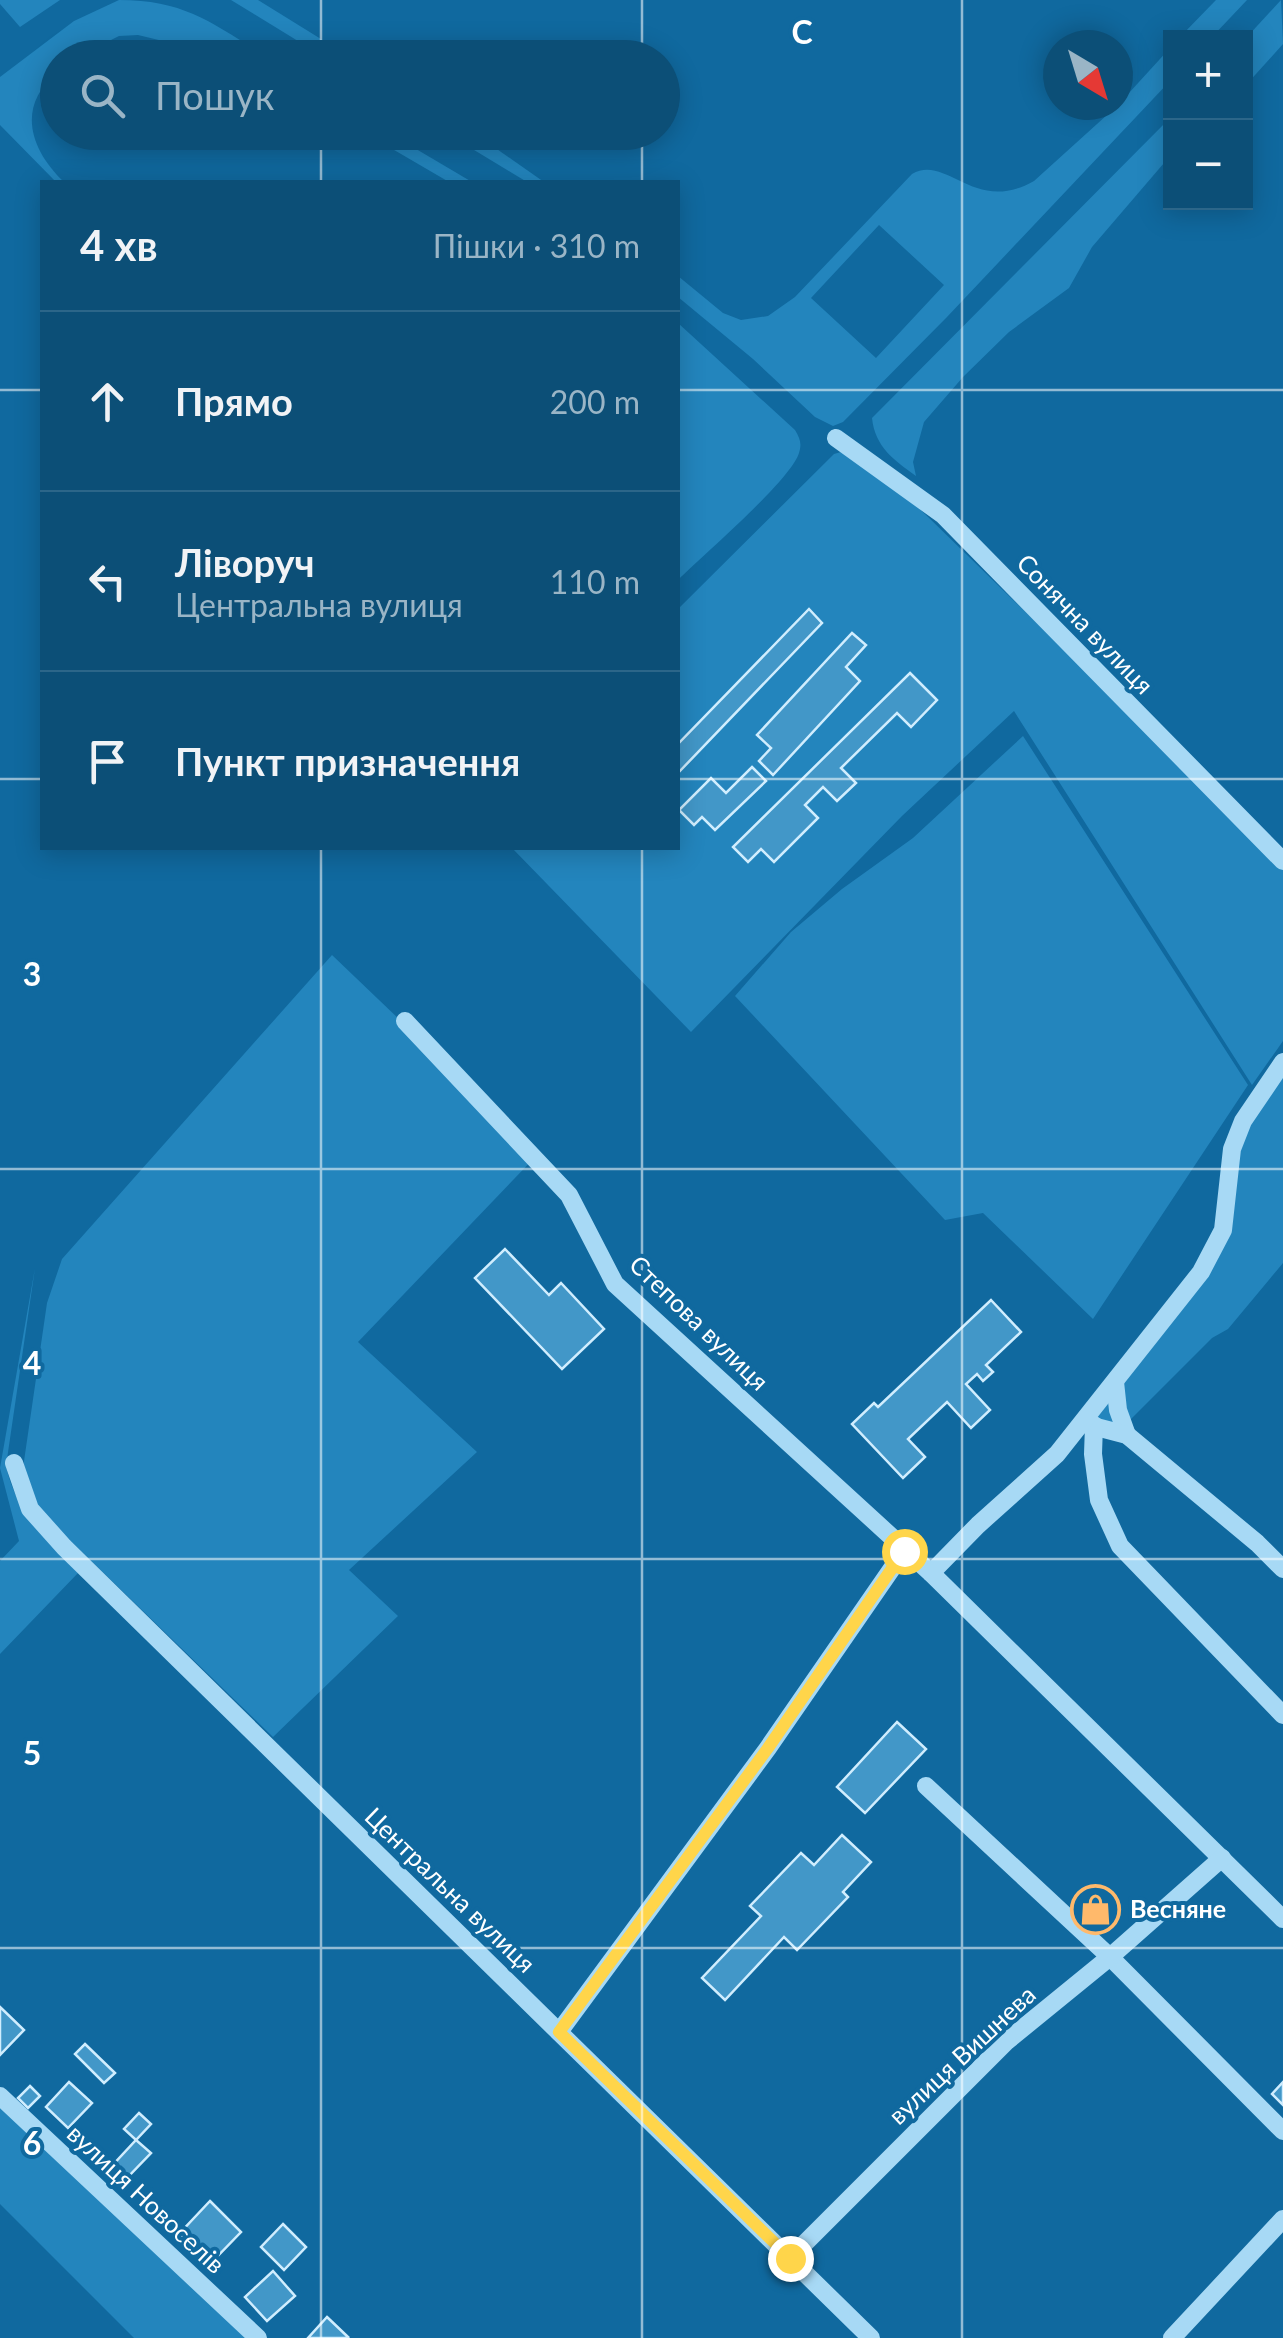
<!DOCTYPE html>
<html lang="uk">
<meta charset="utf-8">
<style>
:root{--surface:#0c4f77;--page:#1a597f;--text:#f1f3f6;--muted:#9ab5c6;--line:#2c6689}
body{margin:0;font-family:Lato,sans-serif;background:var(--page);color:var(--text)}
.controls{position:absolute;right:30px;top:30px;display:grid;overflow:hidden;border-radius:0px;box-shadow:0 5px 25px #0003}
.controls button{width:90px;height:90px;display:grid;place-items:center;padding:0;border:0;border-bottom:2px solid var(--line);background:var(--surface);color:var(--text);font:50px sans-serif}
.compass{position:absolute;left:1043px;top:30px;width:90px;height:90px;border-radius:50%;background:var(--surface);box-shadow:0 5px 25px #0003;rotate:142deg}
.stop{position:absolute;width:30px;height:30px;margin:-22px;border:8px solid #ffd54a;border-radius:50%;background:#fff}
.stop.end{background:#ffd54a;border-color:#fff;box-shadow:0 2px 10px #0008}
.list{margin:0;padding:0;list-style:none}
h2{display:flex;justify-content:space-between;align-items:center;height:130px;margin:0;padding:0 40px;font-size:42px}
h2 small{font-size:32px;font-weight:400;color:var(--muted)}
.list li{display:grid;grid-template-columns:65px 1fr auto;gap:30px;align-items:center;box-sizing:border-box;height:180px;padding:0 40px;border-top:2px solid var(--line)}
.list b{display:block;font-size:38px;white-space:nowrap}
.list p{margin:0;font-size:32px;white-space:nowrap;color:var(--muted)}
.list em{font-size:32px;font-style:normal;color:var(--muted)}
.icon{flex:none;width:55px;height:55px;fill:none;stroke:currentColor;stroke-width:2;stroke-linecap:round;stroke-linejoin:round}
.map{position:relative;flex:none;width:1283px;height:2338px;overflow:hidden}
.search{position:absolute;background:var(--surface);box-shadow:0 5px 25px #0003;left:40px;top:40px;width:640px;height:110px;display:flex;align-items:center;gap:25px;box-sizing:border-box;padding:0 35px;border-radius:55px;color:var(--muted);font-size:38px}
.panel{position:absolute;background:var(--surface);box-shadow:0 5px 25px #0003;left:40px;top:180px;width:640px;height:670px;border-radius:0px}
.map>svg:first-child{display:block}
.green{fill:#2385bd;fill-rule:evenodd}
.building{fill:#4297c8;stroke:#d0edfe;stroke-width:2.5}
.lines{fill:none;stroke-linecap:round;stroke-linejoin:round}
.minor{stroke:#a7d9f5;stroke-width:18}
.route{stroke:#ffd54a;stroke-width:12}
.grid{fill:none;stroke:#fff;stroke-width:2.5;stroke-opacity:0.55}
.labels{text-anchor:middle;stroke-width:8;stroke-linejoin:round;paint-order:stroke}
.street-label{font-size:25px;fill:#fff;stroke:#10699f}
.poi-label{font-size:25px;font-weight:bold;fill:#fff;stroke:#10699f;text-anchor:start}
.grid-label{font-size:32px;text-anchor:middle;font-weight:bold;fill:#fff;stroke:#10699f;stroke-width:8;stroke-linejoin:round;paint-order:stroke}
</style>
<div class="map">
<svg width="1283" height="2338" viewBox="0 0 1283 2338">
<rect width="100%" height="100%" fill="#10699f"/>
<g class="green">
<polygon points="0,0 60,0 20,27 0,4"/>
<path d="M119,0C186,0 213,24 267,57H229L138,35L119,36L77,57L58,58L57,73C16,106 30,150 64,182H56L0,125V77L74,21Z"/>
<polygon points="231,0 258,0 350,57 324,57"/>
<polygon points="1216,0 1247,0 1212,37 1180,37"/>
<polygon points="1281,0 1283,44 1246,85 1246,38"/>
<path d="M1170,48V81L947,317L843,422L833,426L815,417L753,359L678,297V276L723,313L741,320L768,316L795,297L912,174C947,154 974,215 1034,181L1118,105ZM879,225L944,285L876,358L811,298Z"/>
<path d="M1170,118V156L1092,247L1069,288L1009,332L963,377L924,422L913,462L916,476C894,460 875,447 872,418Z"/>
<polygon points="365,133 389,133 472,182 449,182"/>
<polygon points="446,133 474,133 544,182 527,182"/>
<path d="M678,323L795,430C800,438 802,444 799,453C791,480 702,556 678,580Z"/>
<polygon points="841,452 894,485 925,514 1202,784 1283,870 1283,1041 1252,1085 1014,711 902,816 691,1032 512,848 678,848 678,609 834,454"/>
<polygon points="1023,736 1248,1085 1093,1319 983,1213 945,1220 735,996 791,932 842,889 913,838"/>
<polygon points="332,955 539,1153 358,1342 477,1452 349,1570 398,1616 273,1737 51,1522 37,1504 23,1468 47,1303 62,1259"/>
<polygon points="1283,1069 1283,1263 1228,1329 1212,1338 1115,1435 1094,1414 1218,1249 1235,1150"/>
<path d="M35,1268L6,1466C16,1512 46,1540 78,1573L0,1654V1561L19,1541L0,1468Z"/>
<polygon points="0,2104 249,2338 134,2338 0,2204"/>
</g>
<g class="building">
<polygon points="809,609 822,623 678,773 678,744"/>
<polygon points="852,633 866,645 846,667 860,681 773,775 759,761 771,748 757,735"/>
<polygon points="910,673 937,700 911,727 897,713 841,768 856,783 837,801 823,787 805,805 818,818 774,862 761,849 748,862 733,847"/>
<polygon points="752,767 766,781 715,830 702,817 694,825 679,810 711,778 726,793"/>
<polygon points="505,1249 549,1295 561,1283 604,1329 562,1369 475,1278"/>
<polygon points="991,1300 1021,1332 986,1365 993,1372 983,1381 977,1374 966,1384 990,1410 971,1428 947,1402 908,1439 925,1457 903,1478 852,1424 874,1403 878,1407"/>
<polygon points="897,1722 926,1749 865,1813 837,1787"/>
<polygon points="842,1835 871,1862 843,1892 848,1897 797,1950 784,1937 725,2000 702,1978 761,1916 750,1906 801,1853 814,1865"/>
<polygon points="0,2007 24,2030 0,2055"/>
<polygon points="85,2044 115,2073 104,2083 75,2054"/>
<polygon points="69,2082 92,2103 68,2128 46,2107"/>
<polygon points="1283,2082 1283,2105 1272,2094"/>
<polygon points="30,2086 40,2096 28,2108 18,2098"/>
<polygon points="139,2113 151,2124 136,2140 124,2129"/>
<polygon points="136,2140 151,2153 124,2181 110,2168"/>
<polygon points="210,2201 241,2232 210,2264 179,2234"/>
<polygon points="283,2224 306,2247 284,2270 261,2247"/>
<polygon points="273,2271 295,2296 267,2321 245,2297"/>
<polygon points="327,2317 348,2337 346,2338 308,2338"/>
</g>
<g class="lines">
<g class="minor">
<polyline points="836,438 943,515 1283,861"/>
<polyline points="405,1021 569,1195 615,1284 931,1573 1283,1919"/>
<polyline points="1115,1382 1118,1410 1127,1435"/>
<polyline points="1085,1424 1127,1435 1257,1543 1283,1569"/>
<polyline points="1094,1425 1093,1454 1099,1500 1120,1546 1283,1715"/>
<polyline points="14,1463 30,1509 64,1547 871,2338"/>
<polyline points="931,1573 978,1525 1057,1454 1201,1272 1223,1230 1232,1149 1243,1121 1283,1062"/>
<polyline points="926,1786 1110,1957 1283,2131"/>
<polyline points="559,2032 768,1748 904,1551"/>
<polyline points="0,2096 258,2338"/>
<polyline points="790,2258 1007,2041 1110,1957 1222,1858"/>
<polyline points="1172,2338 1283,2219"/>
</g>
</g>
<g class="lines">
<polyline class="route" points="790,2258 559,2032 768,1748 904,1551"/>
</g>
<path class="grid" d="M321,0V58M642,0V58M962,0V2338M321,132V182M642,132V182M0,390H42M678,390H1283M0,779H42M678,779H1283M321,848V2338M642,848V2338M0,1169H1283M0,1559H1283M0,1948H1283"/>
<defs>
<symbol id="shop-ring" viewBox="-11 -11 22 22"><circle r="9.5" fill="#10699f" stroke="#ffb96b" stroke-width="1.5"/><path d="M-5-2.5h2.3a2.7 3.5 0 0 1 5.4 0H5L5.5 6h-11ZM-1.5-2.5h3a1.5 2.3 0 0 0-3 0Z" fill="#ffb96b"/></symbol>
</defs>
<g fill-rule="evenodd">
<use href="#shop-ring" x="1068" y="1882" width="55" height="55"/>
</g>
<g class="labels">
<g class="street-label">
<text transform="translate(1085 624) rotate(46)" y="9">Сонячна вулиця</text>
<text transform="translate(699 1323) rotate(44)" y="9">Степова вулиця</text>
<text transform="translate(450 1890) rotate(44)" y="9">Центральна вулиця</text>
<text transform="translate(962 2055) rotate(-43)" y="9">вулиця Вишнева</text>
<text transform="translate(146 2199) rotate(43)" y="9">вулиця Новоселів</text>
</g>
<g class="poi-label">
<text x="1130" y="1918">Весняне</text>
</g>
</g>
<g class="grid-label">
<text x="802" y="44">C</text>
<text x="32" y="986">3</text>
<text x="32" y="1375">4</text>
<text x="32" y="1765">5</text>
<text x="32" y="2155">6</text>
</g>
</svg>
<div class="controls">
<button>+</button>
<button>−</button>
</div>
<svg class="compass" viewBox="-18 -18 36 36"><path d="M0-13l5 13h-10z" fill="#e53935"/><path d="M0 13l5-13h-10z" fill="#9ab5c6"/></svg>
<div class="stop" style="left:904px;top:1551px"></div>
<div class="stop end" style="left:790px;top:2258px"></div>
<div class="search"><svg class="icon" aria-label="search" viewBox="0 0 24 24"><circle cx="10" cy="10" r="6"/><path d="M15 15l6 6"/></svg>Пошук</div>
<section class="panel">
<h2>4 хв<small>Пішки · 310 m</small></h2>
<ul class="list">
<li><svg class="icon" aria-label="ahead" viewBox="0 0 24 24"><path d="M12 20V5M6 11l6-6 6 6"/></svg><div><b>Прямо</b></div><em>200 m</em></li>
<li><svg class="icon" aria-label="left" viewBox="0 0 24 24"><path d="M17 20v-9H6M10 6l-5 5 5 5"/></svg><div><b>Ліворуч</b><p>Центральна вулиця</p></div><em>110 m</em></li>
<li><svg class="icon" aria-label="arrive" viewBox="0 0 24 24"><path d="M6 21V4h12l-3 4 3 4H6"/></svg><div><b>Пункт призначення</b></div></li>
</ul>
</section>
</div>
